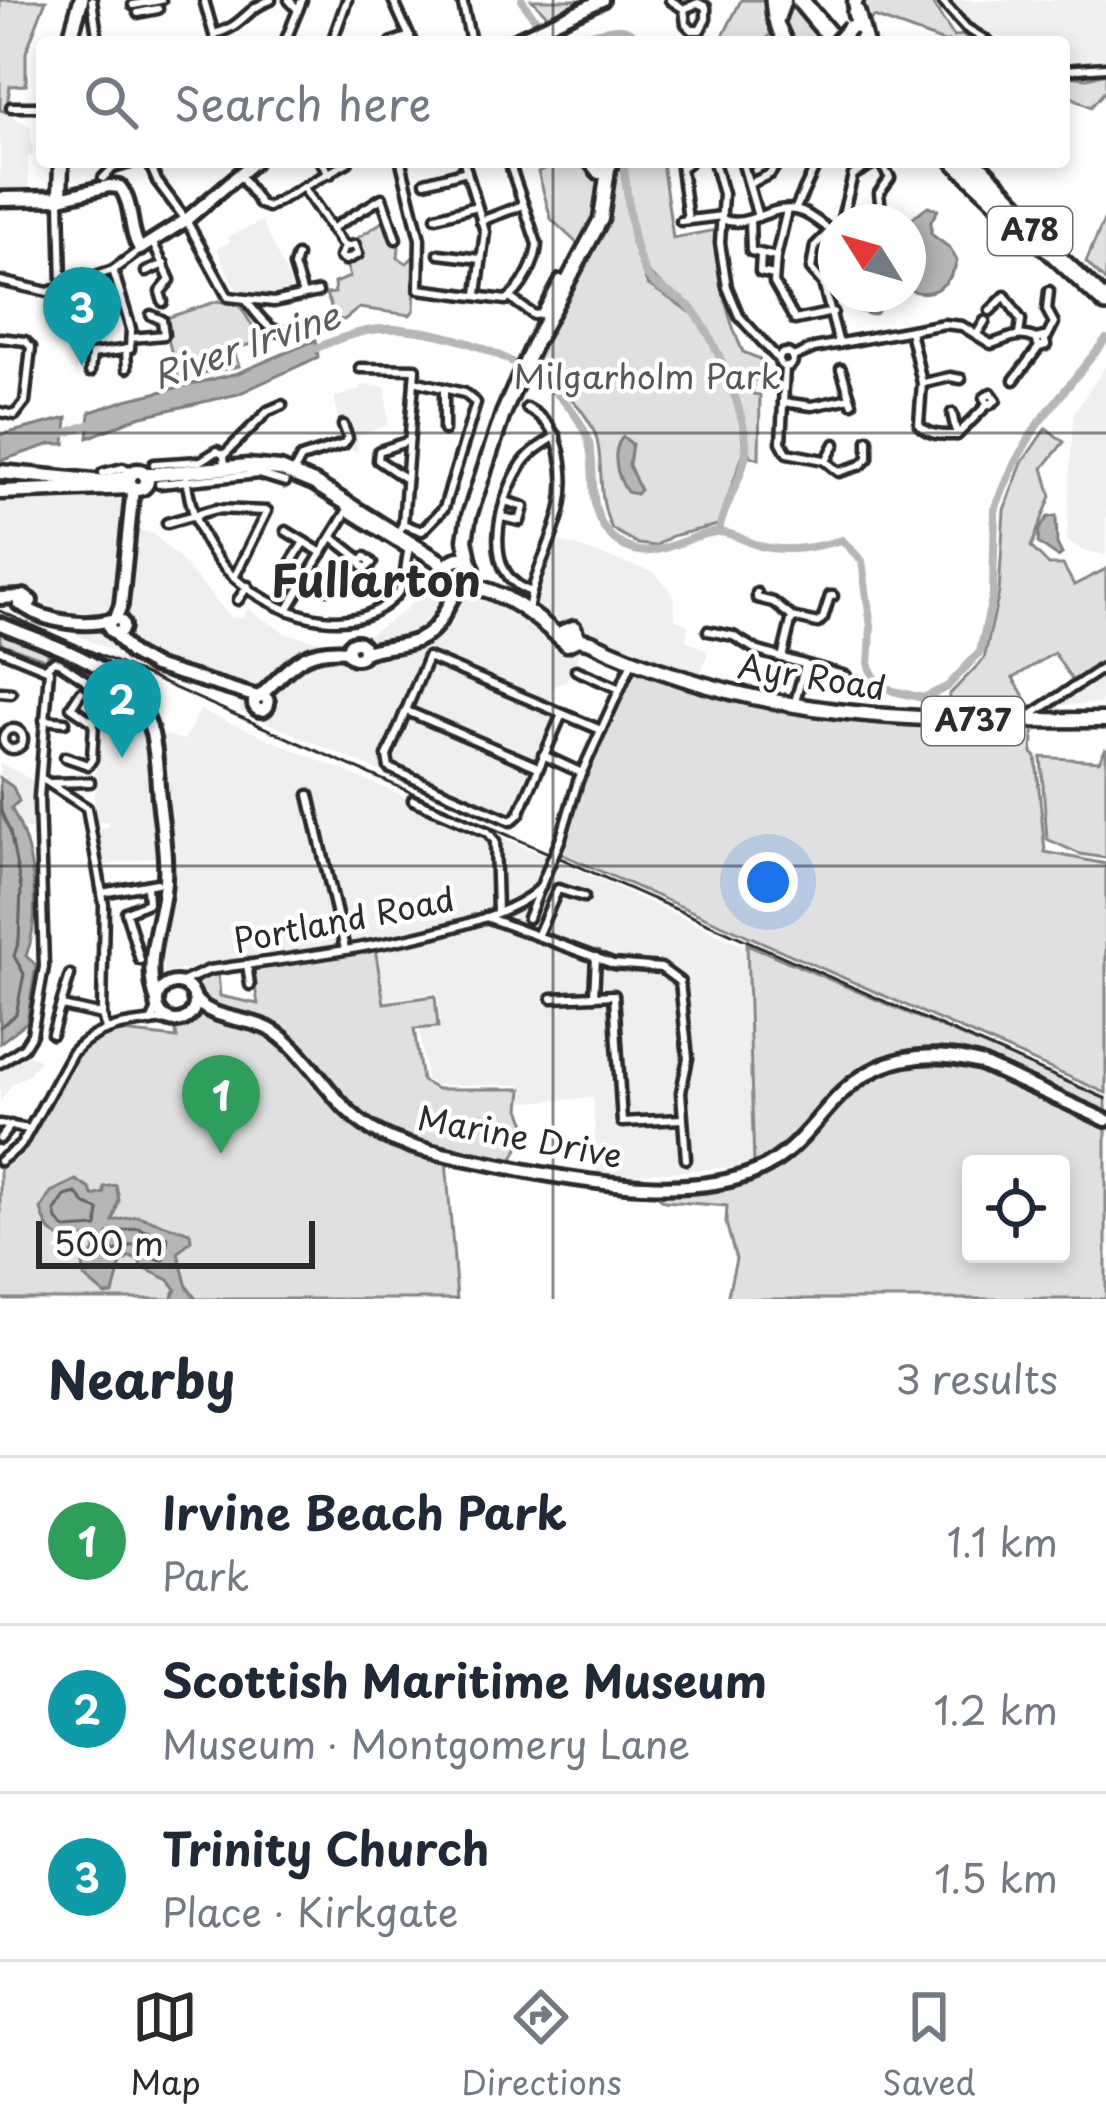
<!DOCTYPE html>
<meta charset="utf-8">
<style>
:root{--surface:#fff;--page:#f2f2f3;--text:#1f2937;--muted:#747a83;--line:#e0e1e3;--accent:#2b2b2b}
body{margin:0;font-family:"Playpen Sans",sans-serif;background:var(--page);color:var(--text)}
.controls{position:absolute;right:36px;bottom:36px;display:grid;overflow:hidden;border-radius:12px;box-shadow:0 6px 18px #0003}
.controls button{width:108px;height:108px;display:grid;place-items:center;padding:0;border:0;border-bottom:3px solid var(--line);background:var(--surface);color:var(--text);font:60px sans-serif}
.compass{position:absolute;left:818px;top:204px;width:108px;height:108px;border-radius:50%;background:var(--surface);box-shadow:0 6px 18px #0003;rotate:307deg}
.scale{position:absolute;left:36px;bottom:30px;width:279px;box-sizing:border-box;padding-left:12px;border:6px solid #2b2b2b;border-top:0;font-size:33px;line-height:42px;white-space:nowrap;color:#2b2b2b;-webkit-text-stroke:9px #fff;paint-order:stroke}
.you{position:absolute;left:768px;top:882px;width:42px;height:42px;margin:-30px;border:9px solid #fff;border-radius:50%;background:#1a73e8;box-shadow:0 0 0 18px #1a73e833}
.badge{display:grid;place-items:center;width:78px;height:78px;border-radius:50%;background:var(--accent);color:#fff;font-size:39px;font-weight:700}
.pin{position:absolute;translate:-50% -99px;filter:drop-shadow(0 3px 6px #0008)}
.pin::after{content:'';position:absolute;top:63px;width:42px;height:36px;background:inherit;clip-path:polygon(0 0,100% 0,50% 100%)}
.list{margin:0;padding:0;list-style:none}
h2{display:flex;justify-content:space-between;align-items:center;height:156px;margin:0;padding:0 48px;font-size:51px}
h2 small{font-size:39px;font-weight:400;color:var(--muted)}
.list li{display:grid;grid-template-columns:78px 1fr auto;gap:36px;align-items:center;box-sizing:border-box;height:168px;padding:0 48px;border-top:3px solid var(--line)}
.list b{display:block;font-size:45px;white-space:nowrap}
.list p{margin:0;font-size:39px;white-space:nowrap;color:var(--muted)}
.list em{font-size:39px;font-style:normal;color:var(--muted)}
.icon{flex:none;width:66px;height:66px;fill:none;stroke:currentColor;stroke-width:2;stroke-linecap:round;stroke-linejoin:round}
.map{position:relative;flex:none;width:1106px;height:1299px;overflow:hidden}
.search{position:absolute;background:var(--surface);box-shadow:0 6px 18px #0003;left:36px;right:36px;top:36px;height:132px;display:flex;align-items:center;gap:30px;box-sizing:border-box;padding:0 42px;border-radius:12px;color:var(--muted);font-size:45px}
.sheet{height:660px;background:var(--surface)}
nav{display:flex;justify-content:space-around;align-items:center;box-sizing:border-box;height:168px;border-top:3px solid var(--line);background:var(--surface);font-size:33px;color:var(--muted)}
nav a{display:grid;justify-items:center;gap:6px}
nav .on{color:var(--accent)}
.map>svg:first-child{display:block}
.built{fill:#efefef}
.green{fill:#e0e0e0;stroke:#868686;stroke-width:3;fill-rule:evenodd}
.water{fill:#b6b6b6;stroke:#7e7e7e;stroke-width:3}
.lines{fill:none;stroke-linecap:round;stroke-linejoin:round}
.shore{stroke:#636363;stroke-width:3}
.river{stroke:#b6b6b6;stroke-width:8}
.street-casing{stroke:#2b2b2b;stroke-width:15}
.secondary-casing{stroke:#2b2b2b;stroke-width:20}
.primary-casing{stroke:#2b2b2b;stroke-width:21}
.highway-casing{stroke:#2b2b2b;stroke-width:24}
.street{stroke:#fff;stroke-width:6}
.secondary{stroke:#fff;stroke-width:10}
.primary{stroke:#fff;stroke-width:12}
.highway{stroke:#fff;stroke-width:15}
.rail{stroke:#2b2b2b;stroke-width:3}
.street-bridge-casing{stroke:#2b2b2b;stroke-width:15;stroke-linecap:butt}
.primary-bridge-casing{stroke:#2b2b2b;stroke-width:21;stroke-linecap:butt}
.street-bridge{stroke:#fff;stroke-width:6}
.primary-bridge{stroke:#fff;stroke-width:12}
.grid{fill:none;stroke:#2b2b2b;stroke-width:3;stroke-opacity:0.55}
.labels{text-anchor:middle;stroke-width:9;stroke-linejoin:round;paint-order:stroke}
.shield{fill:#fff;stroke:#6b6b6b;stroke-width:3}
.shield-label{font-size:30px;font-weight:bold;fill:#2b2b2b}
.park-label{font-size:33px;fill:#585858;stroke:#fff}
.street-label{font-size:33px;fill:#2b2b2b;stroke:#fff}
.water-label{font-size:36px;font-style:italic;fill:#5c5c5c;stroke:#fff}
.district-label{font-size:45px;font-weight:bold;fill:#2b2b2b;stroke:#fff}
</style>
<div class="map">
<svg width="1106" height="1299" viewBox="0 0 1106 1299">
<rect width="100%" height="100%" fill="#fff"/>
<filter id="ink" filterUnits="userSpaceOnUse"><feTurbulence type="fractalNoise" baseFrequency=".00833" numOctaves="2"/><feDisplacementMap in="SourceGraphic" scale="24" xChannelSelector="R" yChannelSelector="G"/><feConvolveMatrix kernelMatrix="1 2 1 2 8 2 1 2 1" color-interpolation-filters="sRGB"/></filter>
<g filter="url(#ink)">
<g class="built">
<polygon points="950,0 1106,0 1106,60 1086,66 1064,61 1064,42 1010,42 971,23"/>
<polygon points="0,110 30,126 33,155 28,157 29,196 0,195"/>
<polygon points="262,221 296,294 274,300 239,295 223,263 217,248 230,242 228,237"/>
<polygon points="1106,365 1106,555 1081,550 1067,540 1073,415"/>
<polygon points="361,385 386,387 388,425 358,436 357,452 340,442 335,397 360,390"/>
<polygon points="37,491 144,495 140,530 153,534 174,553 231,617 243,618 248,609 287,634 326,642 367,635 405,611 438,567 446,588 501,600 580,652 566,681 556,685 548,704 435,655 428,657 379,771 240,711 240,698 163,674 0,600 0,493"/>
<polygon points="554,539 655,573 674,596 675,619 688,625 686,640 708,651 699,681 646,662 531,608"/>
<polygon points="433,662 565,716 513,830 383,775"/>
<polygon points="1106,669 1106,696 1102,696 1101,704 1060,705 1059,715 1038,716 1037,713"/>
<polygon points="100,685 123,695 140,714 149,739 159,856 103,866 97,829 109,826 108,821 96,823 94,805"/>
<polygon points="200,710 546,856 541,875 526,896 472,919 403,936 164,973 158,944 168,897 155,738 165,735 184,740"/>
<polygon points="0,763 34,781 37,828 22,830 11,808 13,787 0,778"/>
<polygon points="555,859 746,947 754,1166 597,1177 593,1098 523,1102 521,1085 433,1085 426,1080 419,1029 440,1026 438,993 385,1000 378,948 380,944 433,936 519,909 543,889"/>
<polygon points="24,1051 40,1060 28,1075 13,1083 0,1102 0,1066"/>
</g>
<g class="green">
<polygon points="0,0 46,0 26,52 26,85 10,86 6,112 0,110"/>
<polygon points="532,0 596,0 552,20"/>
<polygon points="741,0 770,0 770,35 763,42 720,42"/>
<polygon points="859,0 930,0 954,37 961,35 975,42 944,42 874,17 870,20 875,42 864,42"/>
<polygon points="788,1 821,42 789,40 780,25"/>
<polygon points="1106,73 1106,90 1091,107 1064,93 1064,76 1088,78"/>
<polygon points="560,162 585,162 600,183 590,233 580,246 551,219 538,172"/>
<path d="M628,162H662L673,238L716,230C717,273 725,313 743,352L758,358L767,367V373L753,381V394L760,395L759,459L750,456L742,433L744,452L718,525L672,536L655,546L638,544L612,529C598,501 603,474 598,445C593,413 557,384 532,365L536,348L603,227L608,214L610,183L620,166L629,203L625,172ZM629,207L643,268L695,315L647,284L632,242Z"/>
<polygon points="1106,215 1106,282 1086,262"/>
<polygon points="388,218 391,240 399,247 398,258 407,263 416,254 414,310 410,315 359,308 344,320 336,319 326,294 335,293 334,283 350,277 347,266 341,266 339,258 358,245 356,239"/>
<polygon points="218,301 240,306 262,341 233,349 239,366 178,378 163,319"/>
<polygon points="1046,428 1064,442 1043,468 1051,496 1031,547 1049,565 1063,565 1074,585 1106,569 1106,661 1095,664 1094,671 1074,683 1054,653 1013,678 1032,709 1024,714 948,715 949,695 984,659 999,593 1004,510 1022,463"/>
<polygon points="0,628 49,648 47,660 0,643"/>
<polygon points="633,668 648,668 729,701 817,715 870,721 1034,724 1032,753 1036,757 1045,852 1106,864 1106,1093 559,853 580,788"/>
<polygon points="1106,748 1106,858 1080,854 1047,839 1041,757 1099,761"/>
<path d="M747,944L1106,1098V1299H727L736,1259L726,1223L727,1206L664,1201L658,1196L716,1191L754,1166ZM971,1164H1061V1254H971Z"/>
<path d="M375,948L384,1003L435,996L438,1027L414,1029L422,1081L437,1089H522L520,1109L528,1128L512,1161C458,1151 397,1144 351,1109C337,1098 327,1080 315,1065C279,1020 258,1018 203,1005L195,989L199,979L218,972L220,996L258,1004L252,969Z"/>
<polygon points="191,1013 269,1028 349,1115 446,1160 457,1299 0,1299 0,1163 19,1147 76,1048 119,1027 122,1032 177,1038 174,1021"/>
</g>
<g class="water">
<path d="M928,206L938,210L931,221V234L950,248L957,261C951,284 932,300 908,289L907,222Z"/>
<polygon points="849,294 886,294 877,313 871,315 859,311"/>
<polygon points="316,340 318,357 238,394 138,417 88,438 90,412 126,400 238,373"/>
<polygon points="67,418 65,444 51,444 0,461 0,435"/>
<path d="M623,437L632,444L629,465L640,490L636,494L627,492C617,477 610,451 623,437Z"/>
<polygon points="1056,516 1057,544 1062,554 1058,557 1038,543 1039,530 1048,517"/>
<path d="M0,778L13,787L19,801L11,808C34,847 42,914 26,956L36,965L27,1022L0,1043Z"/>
<path d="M76,1180L90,1189L93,1196L104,1193V1187L116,1185L119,1200L113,1221L138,1216L190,1233L191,1240L178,1253L187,1287L196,1299H171L176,1289L169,1280L141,1267L140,1261L130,1257L121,1263L113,1294L105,1295L84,1277L83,1262L95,1251V1245L84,1238C57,1243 48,1235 41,1209L51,1192Z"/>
</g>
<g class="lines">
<g class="shore">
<polyline points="0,792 1,811 10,832 21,888 19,940 14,956 24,974 16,1014 0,1027"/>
<polygon points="76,1193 86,1205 99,1210 97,1227 66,1229 57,1220 55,1211 65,1196"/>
<polygon points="137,1228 168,1238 164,1260 154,1259 133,1245 114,1252 108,1250 108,1234"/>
</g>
<g class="river">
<path d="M522,0C566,78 618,0 638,42"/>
<path d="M623,162C629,197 629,239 645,272C654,289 675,293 689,306C712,328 749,420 746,452C743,478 724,504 719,531"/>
<path d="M312,350C332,341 361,330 382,329C451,326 557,367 586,434C600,467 582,511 613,538C648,570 681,535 717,532C730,531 747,542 760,546C787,553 816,547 842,540L862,561L871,627L869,667L877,682L893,691L923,698L947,687L980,652L993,594L995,509L1013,466L1037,425L1106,339"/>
<polyline points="57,436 94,423"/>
</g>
<defs>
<g id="street">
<polyline points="92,0 98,42"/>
<polyline points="204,0 216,42"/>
<polyline points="289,0 298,10"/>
<polyline points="393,0 412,42"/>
<polyline points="462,0 471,42"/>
<polyline points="670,0 684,9 698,3 706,7 706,19 700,30 692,30 686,24 684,9"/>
<polyline points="941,0 966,28 989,42"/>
<polyline points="133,5 161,0"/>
<polyline points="138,13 158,9"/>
<path d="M214,34C243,27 246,8 271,0"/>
<polyline points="285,42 302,0"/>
<polyline points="332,42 347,0"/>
<polyline points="392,42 410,36"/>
<polyline points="1064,70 1106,67"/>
<polyline points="11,107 42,107"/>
<polyline points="149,162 157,181 186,220 228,297 274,302 318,292"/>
<polyline points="321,162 330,174"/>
<path d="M401,162L420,239L419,289L506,300C522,290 536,262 537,244L509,162"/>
<polyline points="464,162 485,232 477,294"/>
<polyline points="714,162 723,194 720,243 727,287 739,316 779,360"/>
<polyline points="749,162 743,164 758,217"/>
<polyline points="688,163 681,168 688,220"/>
<polyline points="240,175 260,204 268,207 348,162"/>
<polyline points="103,178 113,168 133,162"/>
<polyline points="425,182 467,171"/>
<polyline points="749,184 770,174 778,162"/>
<polyline points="305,190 344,247 340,257 346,260 358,254"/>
<polyline points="60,200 62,286"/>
<polyline points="795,210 815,167"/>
<polyline points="436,217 477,206"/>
<path d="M722,219C748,231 774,200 802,212C810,215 820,223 828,229L830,231L815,246L811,269L823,283L839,344"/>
<polyline points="750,220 751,251 776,257 787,210"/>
<polyline points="481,221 523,205"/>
<polyline points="681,221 722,216"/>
<polyline points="841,222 853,175 876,162"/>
<polyline points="863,222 881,211 879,193 890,178 880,162"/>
<polyline points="331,229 382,198 396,239"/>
<polyline points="153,243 170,280 160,292 163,302"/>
<polyline points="344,247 355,245 358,254"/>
<polyline points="439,254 481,259"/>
<polyline points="761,254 760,272 774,275"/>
<polyline points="297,256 294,266 303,295"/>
<polyline points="776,257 774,283 795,320 833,312"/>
<polyline points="146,272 164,264"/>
<polyline points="0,281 48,292 113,270 140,250"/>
<polyline points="510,298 534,315 541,314 560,279"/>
<path d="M246,300C278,343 278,334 327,324"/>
<polyline points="990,311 1005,296 1021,320 1019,335"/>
<path d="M910,331L922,383L919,424C928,436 943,435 957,435L987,405"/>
<polyline points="977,334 985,321"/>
<polyline points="1047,337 1054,323 1047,310 1049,291"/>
<polyline points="0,338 25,341 31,347 25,402 15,415 0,412"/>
<polyline points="131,338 164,335 162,320 151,315"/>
<polyline points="126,349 127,368"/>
<circle cx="786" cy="360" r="7"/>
<path d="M793,357L814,348L944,324L962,326L991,344C1009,339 1017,331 1036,339L1039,347L1046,345L1044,337L1036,339"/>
<polyline points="785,367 781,442 787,453 824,460 839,472 861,465 868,458 868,440"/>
<polyline points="360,368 415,369 403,524 397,535"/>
<polyline points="841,369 852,403"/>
<polyline points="90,372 92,354 130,349 131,329 113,270"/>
<polyline points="1014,380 1039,347"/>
<polyline points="924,383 950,377 961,379"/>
<polyline points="444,388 444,430"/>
<polygon points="991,393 996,400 989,405 984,398"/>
<polyline points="783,402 812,406 850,398"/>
<path d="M527,408C547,419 555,431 560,452C575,518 538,549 528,610"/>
<polyline points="952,413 957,435"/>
<polyline points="224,455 268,411 282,405"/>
<polyline points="826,461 835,444"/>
<polyline points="154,464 201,461 217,451 224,455 225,466"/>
<polyline points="103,473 123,468 135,472"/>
<polyline points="293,473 301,458 344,444 348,438 343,425"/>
<path d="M186,475C189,506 199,535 218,560C254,607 348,648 396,595C409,581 403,559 411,544"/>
<polyline points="406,479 378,460 379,451 409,441"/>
<polyline points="159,484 259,474 285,482"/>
<polyline points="347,512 407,549"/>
<polyline points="502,517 520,521 524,507 505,501"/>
<polyline points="167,523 216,509 267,511 235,576"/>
<polyline points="403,524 422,531 444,508 476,403 464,393 414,381"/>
<polyline points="286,531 322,553"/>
<polyline points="332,537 361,560"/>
<polygon points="365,557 372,563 365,569 360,562"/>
<polyline points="286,571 304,542"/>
<polyline points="310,572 325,580 328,589 337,586 333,577 325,580"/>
<path d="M532,592C480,576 498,503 520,467C528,453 542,445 556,436"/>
<polyline points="757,593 757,598 773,602 792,617 818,623 823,618 830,596 833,596"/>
<polyline points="238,600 248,586"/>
<polyline points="287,610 350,506"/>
<polyline points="708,631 733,636 758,651 846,676"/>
<polyline points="0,650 49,670 39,798 44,967 32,1034 24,1047 0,1063"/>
<polyline points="428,657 387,756 389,768 511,821 519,814 562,714"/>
<polyline points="428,657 601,730"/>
<polyline points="782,658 792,617"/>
<polyline points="45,668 54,661 60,663 105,693"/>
<polyline points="576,670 620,689"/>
<polyline points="0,692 11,693"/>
<polyline points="81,692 71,707 93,722"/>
<polyline points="795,702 805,665"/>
<polyline points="407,711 538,767"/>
<polyline points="1028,717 1106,666"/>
<polyline points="44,720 65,722"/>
<circle cx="13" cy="739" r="10"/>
<polyline points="543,755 582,773"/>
<polyline points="65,757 88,765 92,759 96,687"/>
<polyline points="41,778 87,808 104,905 102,1015 106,1029"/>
<polyline points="50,783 90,782"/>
<polyline points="309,795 345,949"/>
<polyline points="413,800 488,832 495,841 497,912"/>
<polyline points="561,838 578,781 633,660"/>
<polyline points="102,893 157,883"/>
<polyline points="486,917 613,964 661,968 680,982 688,1058 681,1092 686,1159"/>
<polyline points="528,918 549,866"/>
<polyline points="538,934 558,889 584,897"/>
<polyline points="596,957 594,996 614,995 622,1122 682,1119"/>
<polyline points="140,960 126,912 148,903 147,885"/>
<polyline points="247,964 250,985"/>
<path d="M178,984L209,970C283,959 493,937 541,887"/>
<polyline points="552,998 594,996"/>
<polyline points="62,1006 102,1015"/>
<polyline points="151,1022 158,1007"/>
<polyline points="52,1034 70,975"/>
<polyline points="0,1124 29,1129"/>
<polyline points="0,1139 11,1125"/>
<path d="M0,1161L21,1145L72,1053C97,1025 133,1023 169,1020"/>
</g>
<g id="secondary">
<polyline points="515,40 602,0"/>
<path d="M60,198L109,186L120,187C134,205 128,230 140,249L186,220L254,162"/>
<polygon points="24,596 31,601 26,607 19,604"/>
<polyline points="0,598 21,597"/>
<path d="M25,607C47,622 85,627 111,620"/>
<polyline points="116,618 121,605 133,488"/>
<circle cx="116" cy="626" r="7"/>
<path d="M0,624C56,648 135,666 152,734C157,755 157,777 159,799C162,829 168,861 164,892C159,929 143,965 157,1001"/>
<polyline points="113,632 131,653 154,666 258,697"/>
<circle cx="356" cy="650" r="8"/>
<path d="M363,653C388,643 417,650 436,626C448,612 449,596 463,585"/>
<path d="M260,696C291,668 300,647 348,651"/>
<circle cx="261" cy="703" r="7"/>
<circle cx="176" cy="1002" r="19"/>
<path d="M194,998C212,1022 252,1016 276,1033C314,1060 332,1106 373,1130C404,1148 442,1154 477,1161C555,1177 683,1204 757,1171C793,1155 811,1125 837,1098C876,1057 927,1048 980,1063L1106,1120"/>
</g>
<g id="primary">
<polyline points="784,0 776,22 785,42"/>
<polyline points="855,3 856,0"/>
<polyline points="69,42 81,0"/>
<polyline points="591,162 599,172 610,165"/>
<polyline points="0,199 60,198 61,162"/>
<circle cx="138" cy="480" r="9"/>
<polyline points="0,472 104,482 130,476"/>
<polyline points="145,475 248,466 280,469 314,483 439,561 447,573"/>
<polyline points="0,492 131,487"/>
<circle cx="460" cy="572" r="13"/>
<polyline points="470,563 465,540 469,516 503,414 534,344 601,219 608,169"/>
<path d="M465,584C505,591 534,615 564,641"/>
<path d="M578,639L574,628L563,632L567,644L578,639L591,642C761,723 923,721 1106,720"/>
</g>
<g id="highway">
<polyline points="774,0 776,17"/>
<polyline points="800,0 835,42"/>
<polyline points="856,12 864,42"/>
<polyline points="956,162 1106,303"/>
<polyline points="974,162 1018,207"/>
</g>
</defs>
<use href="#street" class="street-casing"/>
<use href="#secondary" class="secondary-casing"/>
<use href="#primary" class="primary-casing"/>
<use href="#highway" class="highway-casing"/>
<use href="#street" class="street"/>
<use href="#secondary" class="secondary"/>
<use href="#primary" class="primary"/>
<use href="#highway" class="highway"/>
<polyline class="rail" points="0,611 1106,1099"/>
<defs>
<polyline id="street-bridge" points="549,866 561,838"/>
<polyline id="primary-bridge" points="837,42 850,27"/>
</defs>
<use href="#street-bridge" class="street-bridge-casing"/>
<use href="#primary-bridge" class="primary-bridge-casing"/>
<use href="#street-bridge" class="street-bridge"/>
<use href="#primary-bridge" class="primary-bridge"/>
</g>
</g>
<path class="grid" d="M553,0V42M553,162V1299M0,433H1106M0,866H1106"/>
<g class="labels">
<g class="shield">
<rect x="988" y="207" width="84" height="48" rx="9"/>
<rect x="922" y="697" width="102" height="48" rx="9"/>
</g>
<g class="shield-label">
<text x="1030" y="241">A78</text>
<text x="973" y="731">A737</text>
</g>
<g class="park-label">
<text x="647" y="389">Milgarholm Park</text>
</g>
<g class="street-label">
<text transform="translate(812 677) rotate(9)" y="12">Ayr Road</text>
<text transform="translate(344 920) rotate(-11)" y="12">Portland Road</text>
<text transform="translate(520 1137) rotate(11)" y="12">Marine Drive</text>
</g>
<g class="water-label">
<text transform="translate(246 346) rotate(-19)" y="13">River Irvine</text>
</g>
<g class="district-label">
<text x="376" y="597">Fullarton</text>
</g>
</g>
</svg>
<div class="controls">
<button><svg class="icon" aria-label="locate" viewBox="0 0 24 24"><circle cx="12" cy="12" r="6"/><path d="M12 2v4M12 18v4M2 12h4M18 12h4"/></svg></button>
</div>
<svg class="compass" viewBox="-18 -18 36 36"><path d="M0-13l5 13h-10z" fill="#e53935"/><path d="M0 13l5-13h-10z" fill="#747a83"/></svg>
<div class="scale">500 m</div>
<div class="you"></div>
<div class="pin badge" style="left:221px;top:1154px;background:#2e9e5b">1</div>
<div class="pin badge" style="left:122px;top:758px;background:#0f9aa8">2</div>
<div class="pin badge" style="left:82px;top:366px;background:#0f9aa8">3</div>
<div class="search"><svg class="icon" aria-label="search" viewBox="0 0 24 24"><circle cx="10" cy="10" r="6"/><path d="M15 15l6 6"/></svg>Search here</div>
</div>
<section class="sheet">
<h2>Nearby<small>3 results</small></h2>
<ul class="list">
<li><span class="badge" style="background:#2e9e5b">1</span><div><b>Irvine Beach Park</b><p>Park</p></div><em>1.1 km</em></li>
<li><span class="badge" style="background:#0f9aa8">2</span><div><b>Scottish Maritime Museum</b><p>Museum · Montgomery Lane</p></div><em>1.2 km</em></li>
<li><span class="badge" style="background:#0f9aa8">3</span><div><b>Trinity Church</b><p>Place · Kirkgate</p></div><em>1.5 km</em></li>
</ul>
</section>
<nav>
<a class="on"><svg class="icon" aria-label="map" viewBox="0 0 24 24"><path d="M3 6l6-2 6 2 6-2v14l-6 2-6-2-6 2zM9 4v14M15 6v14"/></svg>Map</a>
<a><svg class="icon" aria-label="directions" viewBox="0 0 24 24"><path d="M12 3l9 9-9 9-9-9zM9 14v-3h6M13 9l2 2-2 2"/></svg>Directions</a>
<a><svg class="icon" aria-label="saved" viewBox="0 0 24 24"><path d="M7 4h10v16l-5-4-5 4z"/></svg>Saved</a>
</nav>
